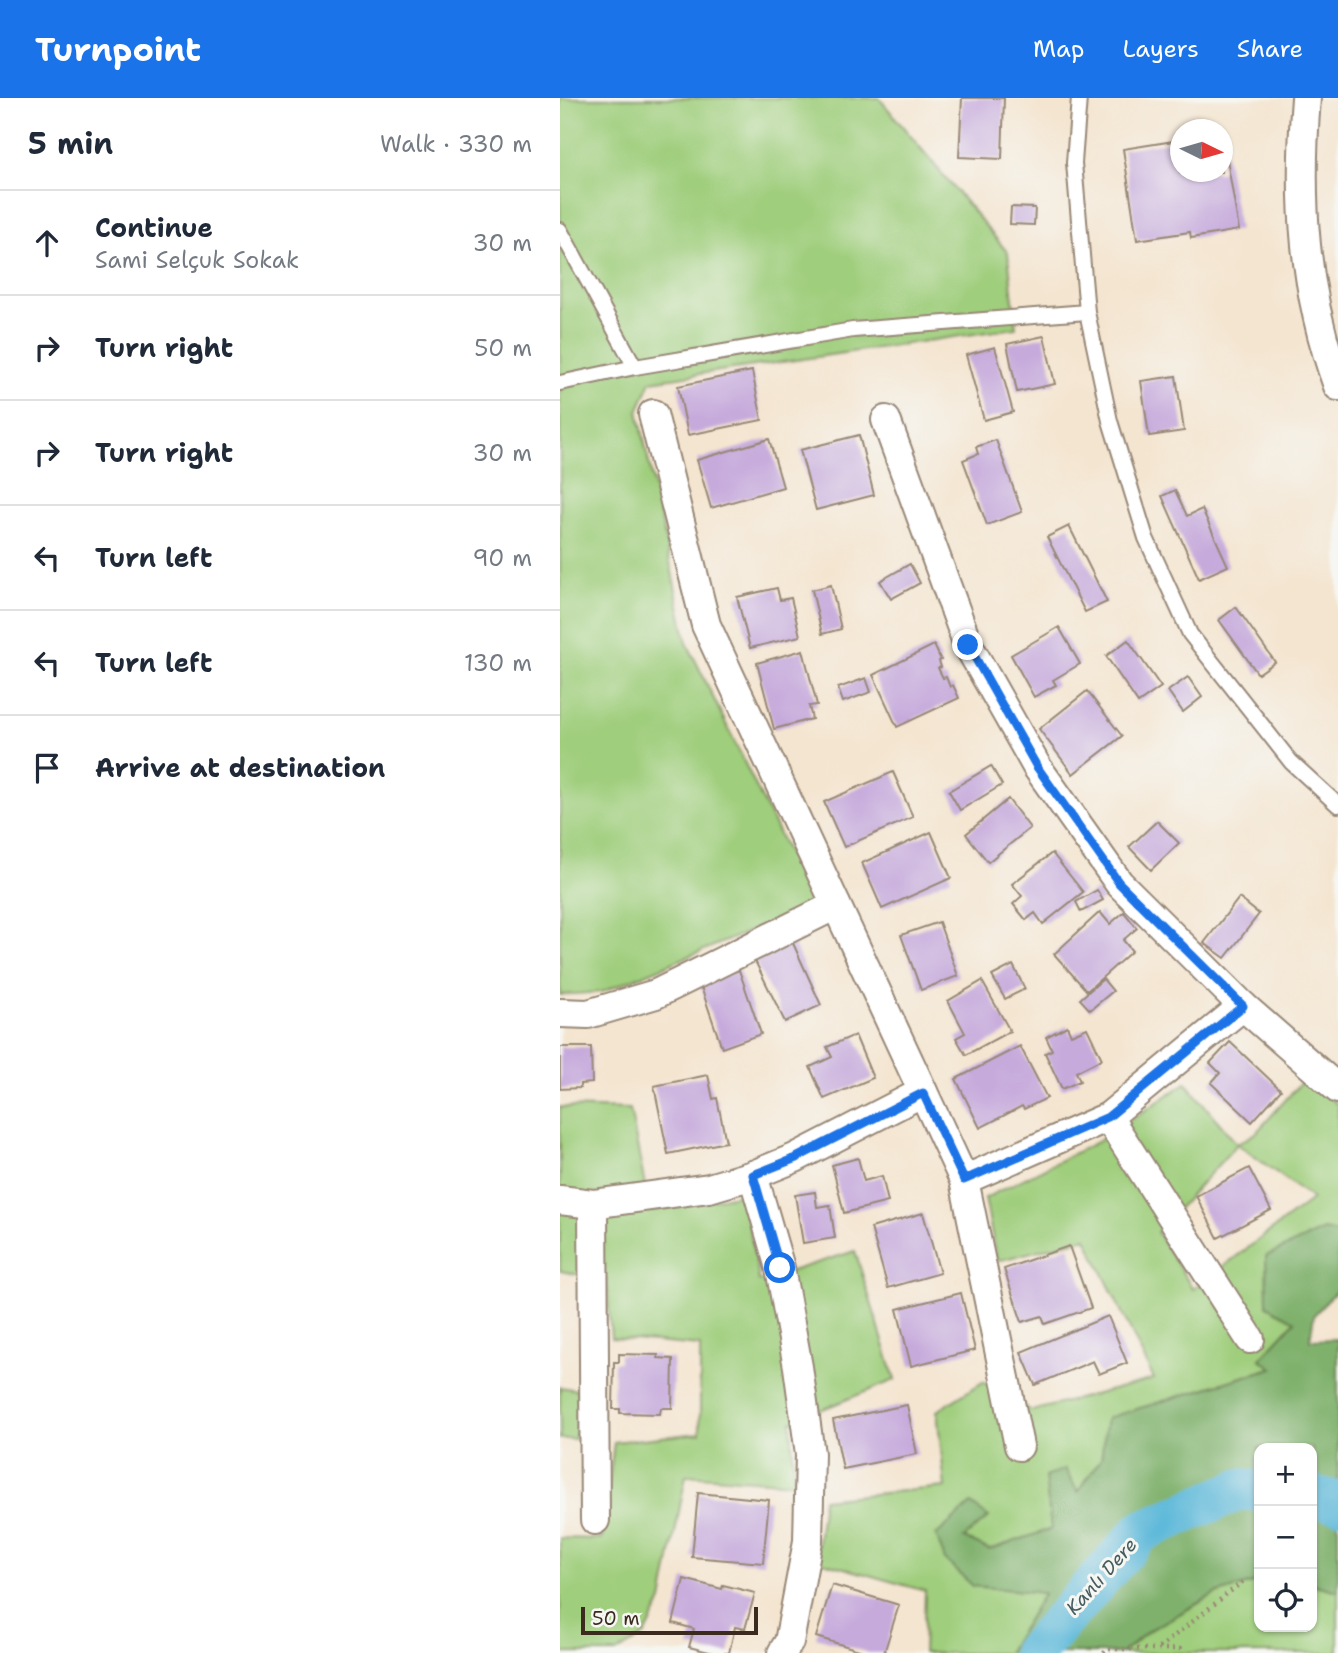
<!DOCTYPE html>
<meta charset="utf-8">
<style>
:root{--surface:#fff;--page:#f6f6f7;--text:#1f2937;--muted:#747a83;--line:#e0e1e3;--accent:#1a73e8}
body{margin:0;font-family:"Shantell Sans",sans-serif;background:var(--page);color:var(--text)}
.controls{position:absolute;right:21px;bottom:21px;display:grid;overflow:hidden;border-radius:14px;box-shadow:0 2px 5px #0004}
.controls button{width:63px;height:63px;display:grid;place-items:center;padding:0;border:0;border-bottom:2px solid var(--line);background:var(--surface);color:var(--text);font:35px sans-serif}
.compass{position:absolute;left:610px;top:21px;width:63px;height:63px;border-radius:50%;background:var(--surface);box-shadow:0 2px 5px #0004;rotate:95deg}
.scale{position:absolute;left:21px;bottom:18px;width:177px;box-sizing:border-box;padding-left:7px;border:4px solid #3b2a1e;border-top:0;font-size:19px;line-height:24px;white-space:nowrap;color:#3b2a1e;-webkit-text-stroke:5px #f6f6f2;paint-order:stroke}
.stop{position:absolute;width:21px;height:21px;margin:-16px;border:5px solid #1a73e8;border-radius:50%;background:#fff}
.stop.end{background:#1a73e8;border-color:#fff;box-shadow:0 2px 7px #0008}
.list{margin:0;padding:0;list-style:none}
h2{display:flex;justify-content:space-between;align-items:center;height:91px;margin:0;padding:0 28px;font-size:30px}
h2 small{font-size:23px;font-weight:400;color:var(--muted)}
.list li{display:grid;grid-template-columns:46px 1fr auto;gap:21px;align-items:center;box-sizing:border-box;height:105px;padding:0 28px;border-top:2px solid var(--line)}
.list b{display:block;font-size:26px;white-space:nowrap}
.list p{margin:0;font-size:23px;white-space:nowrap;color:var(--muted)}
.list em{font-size:23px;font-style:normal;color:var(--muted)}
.icon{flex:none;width:38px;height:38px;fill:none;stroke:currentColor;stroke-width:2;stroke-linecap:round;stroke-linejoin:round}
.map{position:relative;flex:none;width:778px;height:1555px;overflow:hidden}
header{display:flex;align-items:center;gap:42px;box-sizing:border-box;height:98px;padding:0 35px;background:var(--accent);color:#fff}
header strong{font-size:33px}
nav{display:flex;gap:38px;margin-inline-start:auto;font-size:24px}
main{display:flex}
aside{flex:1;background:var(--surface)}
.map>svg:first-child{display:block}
.green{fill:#9fce7c;stroke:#6d7c4d;stroke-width:2;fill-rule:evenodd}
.forest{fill:#7fb16c;stroke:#5d6e45;stroke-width:2}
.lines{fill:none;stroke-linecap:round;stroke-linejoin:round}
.river{stroke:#5bb8d9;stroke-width:42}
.building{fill:#c6aadc}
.lane-casing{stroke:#988877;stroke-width:18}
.street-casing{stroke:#988877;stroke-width:32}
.path{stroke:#988877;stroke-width:4.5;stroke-dasharray:2 5;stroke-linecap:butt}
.lane{stroke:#fff;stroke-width:14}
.street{stroke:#fff;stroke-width:28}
.route{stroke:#1a73e8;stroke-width:9}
.labels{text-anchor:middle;stroke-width:6;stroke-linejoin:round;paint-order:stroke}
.water-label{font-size:19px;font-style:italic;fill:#465c5f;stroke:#f6f6f2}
</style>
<header>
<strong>Turnpoint</strong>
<nav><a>Map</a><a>Layers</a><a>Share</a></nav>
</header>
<main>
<aside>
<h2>5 min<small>Walk · 330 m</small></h2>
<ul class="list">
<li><svg class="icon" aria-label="ahead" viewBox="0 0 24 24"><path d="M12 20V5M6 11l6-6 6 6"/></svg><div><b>Continue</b><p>Sami Selçuk Sokak</p></div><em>30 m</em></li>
<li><svg class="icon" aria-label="right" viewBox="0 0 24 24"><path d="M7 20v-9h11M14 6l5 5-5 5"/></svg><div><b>Turn right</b></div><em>50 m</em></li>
<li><svg class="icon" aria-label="right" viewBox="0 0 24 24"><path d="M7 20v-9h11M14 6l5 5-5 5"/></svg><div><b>Turn right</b></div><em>30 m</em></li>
<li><svg class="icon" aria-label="left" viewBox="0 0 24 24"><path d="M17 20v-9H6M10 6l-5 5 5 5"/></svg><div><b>Turn left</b></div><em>90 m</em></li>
<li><svg class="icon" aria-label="left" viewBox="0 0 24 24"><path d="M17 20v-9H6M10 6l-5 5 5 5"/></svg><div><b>Turn left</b></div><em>130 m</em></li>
<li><svg class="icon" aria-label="arrive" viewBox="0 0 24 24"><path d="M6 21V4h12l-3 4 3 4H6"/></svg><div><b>Arrive at destination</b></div></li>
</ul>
</aside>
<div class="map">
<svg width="778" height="1555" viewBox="0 0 778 1555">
<rect width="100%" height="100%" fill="#f6f6f2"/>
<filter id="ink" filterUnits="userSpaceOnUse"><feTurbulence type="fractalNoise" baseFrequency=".0143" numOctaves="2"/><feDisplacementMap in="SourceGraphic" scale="14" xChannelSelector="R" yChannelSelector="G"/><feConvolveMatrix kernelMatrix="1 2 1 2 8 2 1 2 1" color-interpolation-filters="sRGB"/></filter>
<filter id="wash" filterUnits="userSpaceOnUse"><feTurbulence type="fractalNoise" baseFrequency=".00686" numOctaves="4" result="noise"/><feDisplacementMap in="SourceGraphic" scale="28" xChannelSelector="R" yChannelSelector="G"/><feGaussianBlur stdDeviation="1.57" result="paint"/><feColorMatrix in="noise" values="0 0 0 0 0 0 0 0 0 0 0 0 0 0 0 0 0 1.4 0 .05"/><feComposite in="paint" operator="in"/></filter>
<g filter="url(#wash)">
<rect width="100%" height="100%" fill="#f4e5d0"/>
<g class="green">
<polygon points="0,0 319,0 448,155 456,230 91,283 78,313 127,545 253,807 42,894 0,897"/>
<path d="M746,979L778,1007V1135L763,1132L735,1223L700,1261L714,1269L548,1320L541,1361L491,1431L429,1452L404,1440L376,1437L413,1488L484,1495L447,1555H363L365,1493L256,1462L263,1401L385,1389L377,1313L423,1284L472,1313L594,1281L526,1140L437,1163L425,1100L539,1043L626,985L677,1046L696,1035ZM677,1046L753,1101L633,1191L597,1134Z"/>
<polygon points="0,1009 70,1011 90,1113 183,1096 199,1183 295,1153 335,1282 231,1324 234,1385 126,1377 102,1503 85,1537 56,1555 0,1555 0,1440 42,1441 54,1344 140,1335 140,1248 51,1240 47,1182 0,1173"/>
<polygon points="0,1289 18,1292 15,1341 0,1341"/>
<polygon points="699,1483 699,1529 752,1529 752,1486 778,1493 778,1555 562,1555 588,1533 655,1496"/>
</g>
<polygon class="forest" points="763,1132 778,1135 778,1191 754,1217 750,1242 778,1241 778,1493 752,1486 752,1350 699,1350 699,1483 655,1496 588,1533 562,1555 447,1555 484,1495 413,1488 385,1462 376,1437 411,1406 429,1419 404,1440 429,1452 491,1431 485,1379 505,1371 518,1394 541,1361 547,1320 713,1270 700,1261 735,1223 707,1208 706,1158"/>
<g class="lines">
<g class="river">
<polyline points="752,1398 778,1404"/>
<polyline points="473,1555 582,1433 681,1391 699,1393"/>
</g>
</g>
<g id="blocks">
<g class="building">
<polygon points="402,0 444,0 442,61 399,59"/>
<polygon points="662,32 679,132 631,140 630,134 577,142 563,51 620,42 620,74 662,74"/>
<polygon points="451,109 475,110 474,127 450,126"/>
<polygon points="484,238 495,286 457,294 447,246"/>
<polygon points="435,249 453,314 424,322 406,257"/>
<polygon points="192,273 202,322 128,337 118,288"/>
<polygon points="616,278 624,333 589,338 581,283"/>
<polygon points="299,337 314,397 256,412 240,352"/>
<polygon points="209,341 223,389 151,410 137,362"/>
<polygon points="436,342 462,414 427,427 403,362 418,356 416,349"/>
<polygon points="615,392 627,418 642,411 668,468 639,481 602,398"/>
<polygon points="509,428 547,504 525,514 487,439"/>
<polygon points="350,466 360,485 331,501 320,483"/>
<polygon points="271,487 281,531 262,536 252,492"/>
<polygon points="217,490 220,502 231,500 240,538 190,550 177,499"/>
<polygon points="676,509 715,564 698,576 659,522"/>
<polygon points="499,529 520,566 493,582 496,587 474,599 451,557"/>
<polygon points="568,542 601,589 578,605 546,558"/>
<polygon points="374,547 381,562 379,563 381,569 378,570 383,580 386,579 390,589 393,587 399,600 337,629 313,577"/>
<polygon points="243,552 257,607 249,608 252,621 214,631 197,565"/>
<polygon points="628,579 642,599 623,614 608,593"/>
<polygon points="306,580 311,594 283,604 278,590"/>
<polygon points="527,593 562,638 513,676 479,631"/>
<polygon points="431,668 442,687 400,712 389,693"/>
<polygon points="333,674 353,719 284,749 264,704"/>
<polygon points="448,701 470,730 428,764 406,736"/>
<polygon points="597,723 619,745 591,772 569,749"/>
<polygon points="371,734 391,780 322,811 302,765"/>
<polygon points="492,755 523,794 483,826 475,815 466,822 453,806 462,798 452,786"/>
<polygon points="537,792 543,802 521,814 516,804"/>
<polygon points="679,800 699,816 665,860 644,845"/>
<polygon points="540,814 550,826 564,814 577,830 563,842 572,853 527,893 494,856"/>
<polygon points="379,824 398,878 361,892 341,837"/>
<polygon points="232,843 261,907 225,924 194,861"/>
<polygon points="453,867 465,891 445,901 432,878"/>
<polygon points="179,872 201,936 162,950 140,886"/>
<polygon points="543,881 553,893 530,912 520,901"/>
<polygon points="422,883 450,933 406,957 396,940 405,935 388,903"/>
<polygon points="507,928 511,937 527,930 542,961 516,974 520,983 502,991 485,955 492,952 486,939"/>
<polygon points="295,937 313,980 264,1001 250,969 272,959 267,949"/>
<polygon points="670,944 721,992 692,1024 651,985 660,975 650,965"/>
<polygon points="460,948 487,1000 464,1011 462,1008 420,1030 396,981"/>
<polygon points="0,949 31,949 32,985 20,986 20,990 0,991"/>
<polygon points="148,977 153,1001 157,1000 166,1044 108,1056 94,988"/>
<polygon points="298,1060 304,1083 322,1078 328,1104 284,1115 272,1067"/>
<polygon points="689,1070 711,1112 658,1140 636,1098"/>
<polygon points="255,1094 257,1109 270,1107 275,1140 243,1145 235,1097"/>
<polygon points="363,1115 380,1175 328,1190 311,1130"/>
<polygon points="509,1148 531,1210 485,1226 482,1218 462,1224 444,1171"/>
<polygon points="401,1195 415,1252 351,1268 337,1211"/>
<polygon points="548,1218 567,1265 539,1276 533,1263 475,1287 461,1254"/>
<polygon points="59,1256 98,1257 98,1260 113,1261 112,1310 101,1310 100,1316 60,1315 60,1311 53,1311 54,1264 59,1264"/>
<polygon points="347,1307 357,1356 283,1371 273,1322"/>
<polygon points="138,1395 209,1402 203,1465 132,1459"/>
<polygon points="124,1481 162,1491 163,1487 195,1495 185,1531 175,1529 169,1555 153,1555 129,1549 134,1531 113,1525"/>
<polygon points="272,1487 339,1507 324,1555 309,1555 256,1539"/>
</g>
</g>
</g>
<g filter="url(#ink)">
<use href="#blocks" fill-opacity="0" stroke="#988877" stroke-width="2"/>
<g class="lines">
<defs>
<g id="lane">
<polyline points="519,0 514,65 527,214 550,323 586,440 630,536 731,664 778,707"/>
<polyline points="0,132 75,269"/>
<polyline points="0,285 75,269 293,232 527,214"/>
</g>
<g id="street">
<path d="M746,0C738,101 743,192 778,288"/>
<polyline points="93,316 146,527 404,1082 459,1348"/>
<polyline points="326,322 408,547 477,669 559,785 683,908 778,991"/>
<polyline points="0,915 28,916 96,896 276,807"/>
<polyline points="548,1019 690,1241"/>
<polyline points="193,1077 220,1170 238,1269 250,1356 248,1443 229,1544 222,1555"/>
<polyline points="404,1082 548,1019 683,908"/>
<polyline points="0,1102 33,1106 149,1090 193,1077 235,1060 363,994"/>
<polyline points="33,1106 35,1422"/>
</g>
</defs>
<use href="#lane" class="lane-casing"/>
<use href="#street" class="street-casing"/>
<g class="path">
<polyline points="599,1550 686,1481"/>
<polyline points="544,1555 547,1551 620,1551 624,1555"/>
</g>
<use href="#lane" class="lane"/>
<use href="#street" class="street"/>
</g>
</g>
<g class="lines" filter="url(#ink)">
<polyline class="route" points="220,1170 193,1077 236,1060 363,995 404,1082 548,1019 683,908 559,785 477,669 408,547"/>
</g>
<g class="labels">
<g class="water-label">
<text transform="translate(541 1478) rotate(-48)" y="7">Kanlı Dere</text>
</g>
</g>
</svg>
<div class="controls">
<button>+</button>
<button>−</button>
<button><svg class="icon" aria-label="locate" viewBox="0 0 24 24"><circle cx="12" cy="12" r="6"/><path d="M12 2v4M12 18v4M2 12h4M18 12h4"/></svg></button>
</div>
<svg class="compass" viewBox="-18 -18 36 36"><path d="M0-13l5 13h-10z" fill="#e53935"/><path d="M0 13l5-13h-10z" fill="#747a83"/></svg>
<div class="scale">50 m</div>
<div class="stop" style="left:220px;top:1170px"></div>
<div class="stop end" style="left:408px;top:547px"></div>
</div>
</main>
